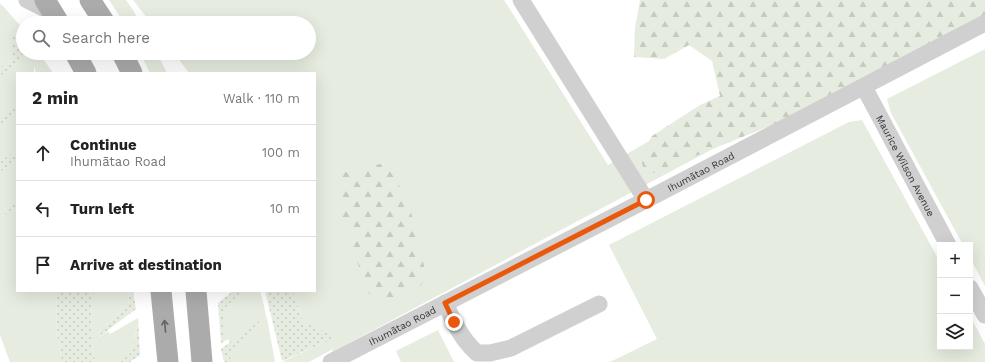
<!DOCTYPE html>
<meta charset="utf-8">
<style>
:root{--surface:#fff;--page:#f6f6f6;--text:#222;--muted:#767676;--line:#e0e0e0}
body{margin:0;font-family:"Work Sans",sans-serif;background:var(--page);color:var(--text)}
.controls{position:absolute;right:12px;bottom:12px;display:grid;overflow:hidden;border-radius:0px;box-shadow:0 4px 16px #0002}
.controls button{width:36px;height:36px;display:grid;place-items:center;padding:0;border:0;border-bottom:1px solid var(--line);background:var(--surface);color:var(--text);font:20px sans-serif}
.stop{position:absolute;width:12px;height:12px;margin:-9px;border:3px solid #ea580c;border-radius:50%;background:#fff}
.stop.end{background:#ea580c;border-color:#fff;box-shadow:0 1px 4px #0008}
.list{margin:0;padding:0;list-style:none}
h2{display:flex;justify-content:space-between;align-items:center;height:52px;margin:0;padding:0 16px;font-size:17px}
h2 small{font-size:13px;font-weight:400;color:var(--muted)}
.list li{display:grid;grid-template-columns:26px 1fr auto;gap:12px;align-items:center;box-sizing:border-box;height:56px;padding:0 16px;border-top:1px solid var(--line)}
.list b{display:block;font-size:15px;white-space:nowrap}
.list p{margin:0;font-size:13px;white-space:nowrap;color:var(--muted)}
.list em{font-size:13px;font-style:normal;color:var(--muted)}
.icon{flex:none;width:22px;height:22px;fill:none;stroke:currentColor;stroke-width:2;stroke-linecap:round;stroke-linejoin:round}
.map{position:relative;flex:none;width:985px;height:362px;overflow:hidden}
.search{position:absolute;background:var(--surface);box-shadow:0 4px 16px #0002;left:16px;top:16px;width:300px;height:44px;display:flex;align-items:center;gap:10px;box-sizing:border-box;padding:0 14px;border-radius:22px;color:var(--muted);font-size:15px}
.panel{position:absolute;background:var(--surface);box-shadow:0 4px 16px #0002;left:16px;top:72px;width:300px;height:220px;border-radius:0px}
.map>svg:first-child{display:block}
.grass{fill:#e6ecdf}
.forest{fill:url(#forest-firs)}
.park{fill:url(#park-dots)}
.lines{fill:none;stroke-linecap:round;stroke-linejoin:round}
.minor{stroke:#d0d0d0;stroke-width:17}
.major{stroke:#ababab;stroke-width:21}
.oneway{stroke:#636363}
.route{stroke:#ea580c;stroke-width:5}
.labels{text-anchor:middle;stroke-width:4;stroke-linejoin:round;paint-order:stroke}
.street-label{font-size:10px;fill:#333;stroke:#fff}
</style>
<div class="map">
<svg width="985" height="362" viewBox="0 0 985 362">
<defs>
<pattern id="forest-firs" width="22" height="20" patternUnits="userSpaceOnUse"><rect width="22" height="20" fill="#e6ecdf"/><path d="M5 1l3.5 6h-7zM16 11l3.5 6h-7z" fill="#c6cbc0"/></pattern>
<pattern id="park-dots" width="8" height="8" patternUnits="userSpaceOnUse"><rect width="8" height="8" fill="#e6ecdf"/><path d="M2 2h.1M6 6h.1" fill="none" stroke="#c6cbc0" stroke-width="1.8" stroke-linecap="round"/></pattern>
</defs>
<rect width="100%" height="100%" fill="#fff"/>
<g class="grass">
<polygon points="109,0 126,0 133,10 140,23 124,23"/>
<polygon points="133,0 504,0 608,165 745,85 985,0 985,4 332,352 333,349 309,362 282,362 336,337 303,322 293,291 315,291 315,73 189,73 174,53 309,53 309,23 151,23"/>
<polygon points="0,4 3,6 23,29 23,52 11,27 11,58 0,68"/>
<polygon points="985,49 985,286 970,258 970,245 963,245 891,113 887,99"/>
<polygon points="23,53 39,53 53,73 36,73 34,66 34,73 17,73 17,103 0,117 0,76 25,57"/>
<polygon points="140,53 157,53 167,73 150,73"/>
<polygon points="17,112 17,149 0,162 0,125"/>
<polygon points="862,120 940,262 940,347 970,347 970,316 985,344 985,362 610,362 657,339 609,245 849,122"/>
<polygon points="17,159 17,199 0,213 0,172"/>
<polygon points="17,206 17,291 57,291 56,314 58,340 62,362 10,362 0,335 0,218"/>
<polygon points="98,291 129,291 128,306 92,337 91,296"/>
<polygon points="243,291 260,291 264,306 266,316 230,343 228,339 225,341 225,308"/>
<polygon points="138,318 133,351 119,362 95,362 92,342 108,331 110,334"/>
<polygon points="267,318 275,362 230,362 230,352 264,319"/>
<polygon points="438,330 454,362 401,362 396,351"/>
</g>
<g class="forest">
<polygon points="640,0 985,0 985,16 789,118 646,176 640,157 652,136 700,105 720,96 712,61 689,45 664,59 634,57 635,28"/>
<polygon points="383,163 396,179 411,212 426,274 421,286 386,301 369,294 358,264 349,235 341,214 337,174 367,168"/>
</g>
<g class="park">
<polygon points="11,25 25,57 0,76 0,68 11,58"/>
<polygon points="17,103 17,112 0,125 0,117"/>
<polygon points="17,149 17,159 0,172 0,162"/>
<polygon points="17,199 17,206 0,218 0,213"/>
<polygon points="57,291 98,291 91,296 92,337 128,306 129,291 133,291 136,309 92,342 95,362 62,362 58,340 56,314"/>
<polygon points="233,291 243,291 225,308 225,341 221,343 218,303"/>
<polygon points="265,291 293,291 303,322 337,337 282,361"/>
<polygon points="266,316 267,318 264,319 230,352 230,362 224,362 221,349"/>
<polygon points="138,318 140,355 130,362 119,362 133,351"/>
</g>
<g class="lines">
<g class="minor">
<polyline points="27,0 53,13"/>
<polyline points="521,0 646,200"/>
<path id="s1" d="M864,87L948,245"/>
<polyline points="970,288 985,315"/>
<path d="M445,303C453,321 462,340 477,353H490L511,348L599,304"/>
<path id="s2" d="M331,362L646,200L985,23"/>
</g>
<g class="major">
<polyline points="45,0 59,23"/>
<polyline points="90,0 105,23"/>
<polyline points="75,53 86,73"/>
<polyline points="122,53 132,73"/>
<polyline points="161,291 168,362"/>
<polyline points="196,291 202,362"/>
</g>
</g>
<defs><path id="oneway-shaft" d="M-6 0H5M1.5-3L5.5 0L1.5 3" fill="none" stroke-width="1.6" stroke-linecap="round" stroke-linejoin="round"/></defs>
<use class="oneway" href="#oneway-shaft" transform="translate(165 326) rotate(-95)"/>
<g class="lines">
<polyline class="route" points="454,322 445,303 646,200"/>
</g>
<g class="labels">
<g class="street-label">
<text dy="4" stroke="none"><textPath href="#s1" startOffset="89">Maurice Wilson Avenue</textPath></text>
<text dy="4" stroke="none"><textPath href="#s2" startOffset="416">Ihumātao Road</textPath></text>
<text dy="4" stroke="none"><textPath href="#s2" startOffset="80">Ihumātao Road</textPath></text>
</g>
</g>
</svg>
<div class="controls">
<button>+</button>
<button>−</button>
<button><svg class="icon" aria-label="layers" viewBox="0 0 24 24"><path d="M12 4l9 5-9 5-9-5zM3 14l9 5 9-5"/></svg></button>
</div>
<div class="stop" style="left:646px;top:200px"></div>
<div class="stop end" style="left:454px;top:322px"></div>
<div class="search"><svg class="icon" aria-label="search" viewBox="0 0 24 24"><circle cx="10" cy="10" r="6"/><path d="M15 15l6 6"/></svg>Search here</div>
<section class="panel">
<h2>2 min<small>Walk · 110 m</small></h2>
<ul class="list">
<li><svg class="icon" aria-label="ahead" viewBox="0 0 24 24"><path d="M12 20V5M6 11l6-6 6 6"/></svg><div><b>Continue</b><p>Ihumātao Road</p></div><em>100 m</em></li>
<li><svg class="icon" aria-label="left" viewBox="0 0 24 24"><path d="M17 20v-9H6M10 6l-5 5 5 5"/></svg><div><b>Turn left</b></div><em>10 m</em></li>
<li><svg class="icon" aria-label="arrive" viewBox="0 0 24 24"><path d="M6 21V4h12l-3 4 3 4H6"/></svg><div><b>Arrive at destination</b></div></li>
</ul>
</section>
</div>
